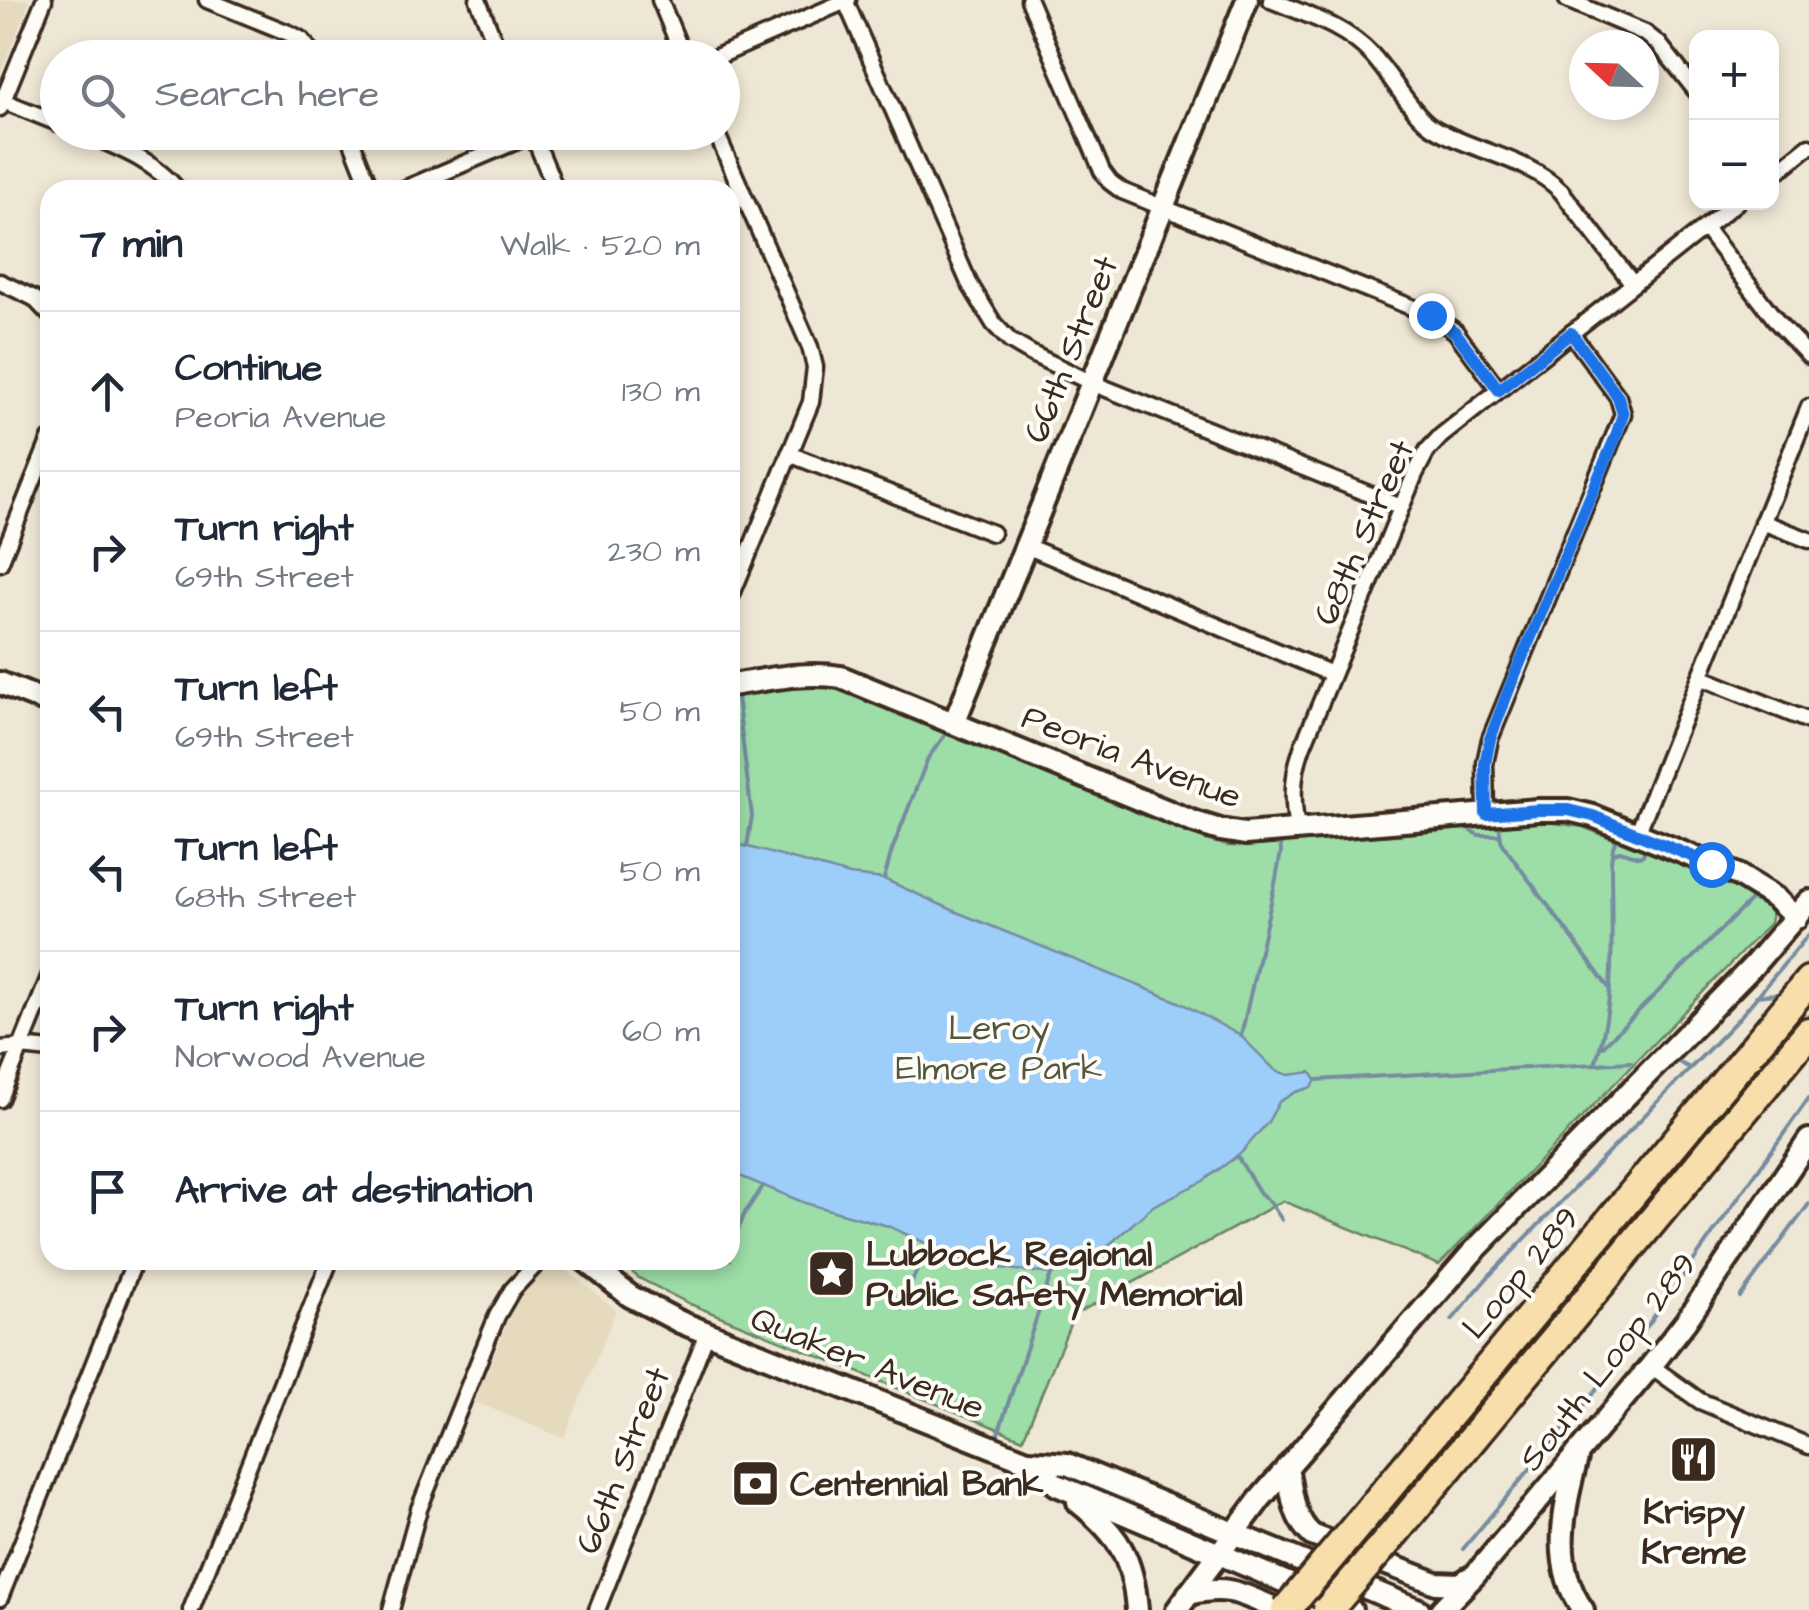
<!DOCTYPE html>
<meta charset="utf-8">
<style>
:root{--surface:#fff;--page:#f6f6f7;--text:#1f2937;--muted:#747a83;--line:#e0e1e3}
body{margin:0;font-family:"Architects Daughter",sans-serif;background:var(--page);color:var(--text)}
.controls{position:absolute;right:30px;top:30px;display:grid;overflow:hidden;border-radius:20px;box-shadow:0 5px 15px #0003}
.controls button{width:90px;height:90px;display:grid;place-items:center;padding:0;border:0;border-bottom:2px solid var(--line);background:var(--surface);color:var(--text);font:50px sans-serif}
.compass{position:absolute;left:1569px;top:30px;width:90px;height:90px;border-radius:50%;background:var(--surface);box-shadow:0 5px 15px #0003;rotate:292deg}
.stop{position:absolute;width:30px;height:30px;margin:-22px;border:8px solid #1a73e8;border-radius:50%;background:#fff}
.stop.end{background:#1a73e8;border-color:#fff;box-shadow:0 2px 10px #0008}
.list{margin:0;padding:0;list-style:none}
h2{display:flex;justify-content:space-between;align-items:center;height:130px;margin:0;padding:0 40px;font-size:42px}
h2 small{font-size:32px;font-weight:400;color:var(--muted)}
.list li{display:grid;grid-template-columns:65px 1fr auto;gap:30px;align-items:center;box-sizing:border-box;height:160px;padding:0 40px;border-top:2px solid var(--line)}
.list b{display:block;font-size:38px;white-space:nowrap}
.list p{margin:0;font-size:32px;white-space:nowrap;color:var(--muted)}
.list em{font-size:32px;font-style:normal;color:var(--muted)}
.icon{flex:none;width:55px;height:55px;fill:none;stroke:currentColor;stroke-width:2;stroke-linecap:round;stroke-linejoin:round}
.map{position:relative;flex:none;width:1809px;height:1610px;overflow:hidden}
.search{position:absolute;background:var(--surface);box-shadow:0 5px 15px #0003;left:40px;top:40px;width:700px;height:110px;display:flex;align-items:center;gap:25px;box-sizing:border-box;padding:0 35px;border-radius:55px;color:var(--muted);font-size:38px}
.panel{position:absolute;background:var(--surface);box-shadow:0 5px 15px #0003;left:40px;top:180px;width:700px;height:1090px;border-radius:30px}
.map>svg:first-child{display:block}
.built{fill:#e5d9be}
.green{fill:#9ddda7;stroke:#6c8462;stroke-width:2.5}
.water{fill:#9dcdf9;stroke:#768ca1;stroke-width:2.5}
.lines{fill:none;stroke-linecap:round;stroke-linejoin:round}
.stream{stroke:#768ca1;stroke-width:4}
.street-casing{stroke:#3b2a1e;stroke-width:21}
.secondary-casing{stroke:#3b2a1e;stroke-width:28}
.highway-casing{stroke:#3b2a1e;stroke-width:35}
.street{stroke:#fdfcf7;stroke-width:14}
.secondary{stroke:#fdfcf7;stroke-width:20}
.highway{stroke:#f8deab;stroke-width:28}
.highway-bridge-casing{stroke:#3b2a1e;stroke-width:35;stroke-linecap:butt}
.highway-bridge{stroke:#f8deab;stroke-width:28}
.route{stroke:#1a73e8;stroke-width:12}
.labels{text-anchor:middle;stroke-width:8;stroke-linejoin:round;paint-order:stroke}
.street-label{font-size:35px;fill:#3b2a1e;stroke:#fdfcf7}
.park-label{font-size:35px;fill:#545740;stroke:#fdfcf7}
.poi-label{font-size:35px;font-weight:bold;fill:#3b2a1e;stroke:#fdfcf7;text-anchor:start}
</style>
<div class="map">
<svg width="1809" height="1610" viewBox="0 0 1809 1610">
<rect width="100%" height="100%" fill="#efe7d5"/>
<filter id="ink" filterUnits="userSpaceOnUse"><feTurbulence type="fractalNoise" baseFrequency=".01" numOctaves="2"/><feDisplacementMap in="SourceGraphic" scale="20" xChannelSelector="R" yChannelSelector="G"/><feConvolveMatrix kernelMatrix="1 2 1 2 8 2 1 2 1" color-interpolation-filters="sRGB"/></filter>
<g filter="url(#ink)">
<g class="built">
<polygon points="0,0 30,0 0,74"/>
<polygon points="555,1264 565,1269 616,1310 564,1438 475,1402 514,1307 533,1279 548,1266"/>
</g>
<path class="green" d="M806,686H821L838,690L1206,840L1229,846H1254L1548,822L1583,827C1614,840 1755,889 1769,909C1773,914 1771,917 1770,923L1439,1265L1283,1201L1074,1315L1023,1439L690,1304L639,1278L617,1260H730V697Z"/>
<polygon class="water" points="730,842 850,875 884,879 959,913 1179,1002 1241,1036 1276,1071 1289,1075 1311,1072 1316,1080 1312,1087 1296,1092 1279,1102 1268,1122 1241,1153 1203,1181 1153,1206 1102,1251 1079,1265 1063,1273 1051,1274 974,1265 888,1226 805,1203 730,1172"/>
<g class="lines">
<g class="stream">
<polyline points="736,689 752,816 747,846"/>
<polyline points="1499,823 1501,840 1506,849 1609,988"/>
<polyline points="1470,825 1471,831 1478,835 1499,835"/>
<polyline points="1612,853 1620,851 1639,857 1643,855 1646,848"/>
<polyline points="884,879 892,850 928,758 948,731"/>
<polyline points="1756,996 1776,994"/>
<polyline points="1241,1036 1275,884 1281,852 1280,840"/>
<polyline points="1602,1047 1755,896"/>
<polyline points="1678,1062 1690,1068"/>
<path d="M1595,1064C1617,999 1611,930 1611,862L1613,847L1617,836"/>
<polyline points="1316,1080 1631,1062"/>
<polyline points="1237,1156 1260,1193 1270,1202 1282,1220"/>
<polyline points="731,1247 745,1213 763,1186"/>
<polyline points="1740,1297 1809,1204"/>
<polyline points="901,1309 928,1243"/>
<polyline points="1452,1320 1488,1277 1740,1017 1809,934"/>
<polyline points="995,1443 1051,1274"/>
<polyline points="1463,1549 1597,1389 1648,1325 1809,1098"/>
</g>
<defs>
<g id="street">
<polyline points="207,0 291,34 302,40 316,58"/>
<polyline points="478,0 501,58"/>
<polyline points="660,0 684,58"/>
<polyline points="845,0 969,283 994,324 1010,341 1032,354 1092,383 1401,507"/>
<polyline points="1029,0 1102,171 1110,182 1122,191 1431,315 1455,331 1499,390"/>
<path d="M1271,0C1307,15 1345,26 1372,55C1390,74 1411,112 1431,126C1472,152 1525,156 1561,191L1633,284"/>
<polyline points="1567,0 1645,33 1659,44 1696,91"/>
<polyline points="714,58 848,0"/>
<polyline points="3,101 58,123"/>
<polyline points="0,108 44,0"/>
<path d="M82,132C117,147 153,160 178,190"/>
<polyline points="348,132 371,190"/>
<polyline points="532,132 556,190"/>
<polyline points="716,132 810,347 815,367 811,402 730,599"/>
<polyline points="1772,176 1809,146"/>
<polyline points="402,190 538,132"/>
<polyline points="1705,228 1778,323 1809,356"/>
<polyline points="0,282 34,298 50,315"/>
<polyline points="789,454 992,533"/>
<polyline points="1762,522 1809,540"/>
<polyline points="1026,546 1332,674"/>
<polyline points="0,563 50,439"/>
<polyline points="1700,677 1809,721"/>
<polyline points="1486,814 1485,763 1490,739 1623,414 1618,397 1571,333"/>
<path d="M1297,829C1292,800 1292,776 1302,748L1415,474L1427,451L1441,436L1737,202"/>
<polyline points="1637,834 1809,407"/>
<polyline points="0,1049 21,1047 50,1050"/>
<polyline points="0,1099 50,975"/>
<polyline points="1651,1366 1700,1401 1809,1446"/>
<polyline points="0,1598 135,1260"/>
<polyline points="191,1610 330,1260"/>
<polyline points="391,1610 419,1509 497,1316 512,1290 540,1260"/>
<polyline points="597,1610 707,1333"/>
</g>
<g id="secondary">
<polyline points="0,683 50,703"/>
<path d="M730,685C766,680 805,671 841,677L1194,822L1220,830L1245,834L1538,810H1568L1593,816L1738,875L1775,898L1796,918"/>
<polyline points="954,723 1247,0"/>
<polyline points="585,1260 630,1296 680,1322 1027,1461 1057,1485 1351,1610"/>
<path d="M1577,1458C1564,1508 1550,1564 1583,1610"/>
<polyline points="1029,1461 1067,1464 1419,1610"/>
<path d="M1287,1467C1292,1491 1292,1517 1312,1535L1436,1583L1460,1584L1469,1578"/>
<path d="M1078,1502C1118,1534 1133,1557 1137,1610"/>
<path d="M1188,1594C1230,1584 1241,1594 1279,1610"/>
<polyline points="1177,1610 1260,1499 1471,1254 1753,966 1809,901"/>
<polyline points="1441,1610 1475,1575 1651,1366 1686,1321 1809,1140"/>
</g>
<g id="highway">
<polyline points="1359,1523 1809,981"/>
<polyline points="1390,1538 1809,1032"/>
</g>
</defs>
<use href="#street" class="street-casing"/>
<use href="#secondary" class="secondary-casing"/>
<use href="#highway" class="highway-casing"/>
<use href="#street" class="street"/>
<use href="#secondary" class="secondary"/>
<use href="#highway" class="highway"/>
<defs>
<g id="highway-bridge">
<polyline points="1286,1610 1359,1523"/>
<polyline points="1328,1610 1390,1538"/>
</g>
</defs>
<use href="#highway-bridge" class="highway-bridge-casing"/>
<use href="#highway-bridge" class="highway-bridge"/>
</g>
</g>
<g class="lines" filter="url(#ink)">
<polyline class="route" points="1431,315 1455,332 1499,390 1571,333 1618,397 1623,414 1616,436 1511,684 1490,739 1485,764 1486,814 1538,810 1568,810 1593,816 1711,864"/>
</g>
<defs>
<symbol id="sight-square" viewBox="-11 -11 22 22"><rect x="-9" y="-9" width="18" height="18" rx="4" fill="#3b2a1e" stroke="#fdfcf7"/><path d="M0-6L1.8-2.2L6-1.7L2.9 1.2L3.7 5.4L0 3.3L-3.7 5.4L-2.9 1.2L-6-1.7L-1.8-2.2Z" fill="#fff"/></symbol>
<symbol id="restaurant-square" viewBox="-11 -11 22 22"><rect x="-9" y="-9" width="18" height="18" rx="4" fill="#3b2a1e" stroke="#fdfcf7"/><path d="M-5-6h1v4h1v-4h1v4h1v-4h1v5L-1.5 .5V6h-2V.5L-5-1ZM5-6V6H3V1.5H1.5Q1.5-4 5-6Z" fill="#fff"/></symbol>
<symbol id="bank-square" viewBox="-11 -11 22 22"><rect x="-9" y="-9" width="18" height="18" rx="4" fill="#3b2a1e" stroke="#fdfcf7"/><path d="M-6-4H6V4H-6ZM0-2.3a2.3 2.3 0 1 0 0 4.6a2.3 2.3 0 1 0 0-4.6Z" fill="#fff"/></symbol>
</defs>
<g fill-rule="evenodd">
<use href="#sight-square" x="804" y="1246" width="55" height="55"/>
<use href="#restaurant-square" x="1666" y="1432" width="55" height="55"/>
<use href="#bank-square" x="728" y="1456" width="55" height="55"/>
</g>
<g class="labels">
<g class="street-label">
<text transform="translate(1070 349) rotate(-68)" y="12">66th Street</text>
<text transform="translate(1363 532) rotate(-66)" y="12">68th Street</text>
<text transform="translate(1132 756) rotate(21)" y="12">Peoria Avenue</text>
<text transform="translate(1520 1272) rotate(-50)" y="12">Loop 289</text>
<text transform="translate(1607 1361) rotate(-52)" y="12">South Loop 289</text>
<text transform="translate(868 1362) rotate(22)" y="12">Quaker Avenue</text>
<text transform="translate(622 1460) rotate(-68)" y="12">66th Street</text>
</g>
<g class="park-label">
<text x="999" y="1039">Leroy<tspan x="999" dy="40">Elmore Park</tspan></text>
</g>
<g class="poi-label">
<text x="866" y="1265">Lubbock Regional<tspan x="866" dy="40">Public Safety Memorial</tspan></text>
<text x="790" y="1495">Centennial Bank</text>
<text x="1694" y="1523" text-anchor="middle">Krispy<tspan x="1694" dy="40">Kreme</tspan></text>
</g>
</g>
</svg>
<div class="controls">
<button>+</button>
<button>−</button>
</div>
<svg class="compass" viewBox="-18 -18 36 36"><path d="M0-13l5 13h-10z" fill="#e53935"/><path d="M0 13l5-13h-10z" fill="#747a83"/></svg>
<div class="stop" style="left:1711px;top:864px"></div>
<div class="stop end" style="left:1431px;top:315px"></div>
<div class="search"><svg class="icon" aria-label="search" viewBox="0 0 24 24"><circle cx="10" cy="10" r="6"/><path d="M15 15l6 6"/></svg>Search here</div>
<section class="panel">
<h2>7 min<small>Walk · 520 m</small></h2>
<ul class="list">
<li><svg class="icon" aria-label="ahead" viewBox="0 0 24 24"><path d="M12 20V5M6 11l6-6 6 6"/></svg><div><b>Continue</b><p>Peoria Avenue</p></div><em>130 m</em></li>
<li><svg class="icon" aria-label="right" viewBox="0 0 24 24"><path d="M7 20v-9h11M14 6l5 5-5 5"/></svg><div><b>Turn right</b><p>69th Street</p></div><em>230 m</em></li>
<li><svg class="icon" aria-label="left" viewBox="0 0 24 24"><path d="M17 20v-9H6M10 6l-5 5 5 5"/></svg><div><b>Turn left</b><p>69th Street</p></div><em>50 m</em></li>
<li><svg class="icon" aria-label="left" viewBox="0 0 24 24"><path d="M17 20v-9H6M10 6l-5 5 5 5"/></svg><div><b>Turn left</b><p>68th Street</p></div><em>50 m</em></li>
<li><svg class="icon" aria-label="right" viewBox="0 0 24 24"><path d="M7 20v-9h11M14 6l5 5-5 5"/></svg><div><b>Turn right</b><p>Norwood Avenue</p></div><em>60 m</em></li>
<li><svg class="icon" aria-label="arrive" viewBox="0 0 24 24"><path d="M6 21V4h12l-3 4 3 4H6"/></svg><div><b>Arrive at destination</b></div></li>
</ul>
</section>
</div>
